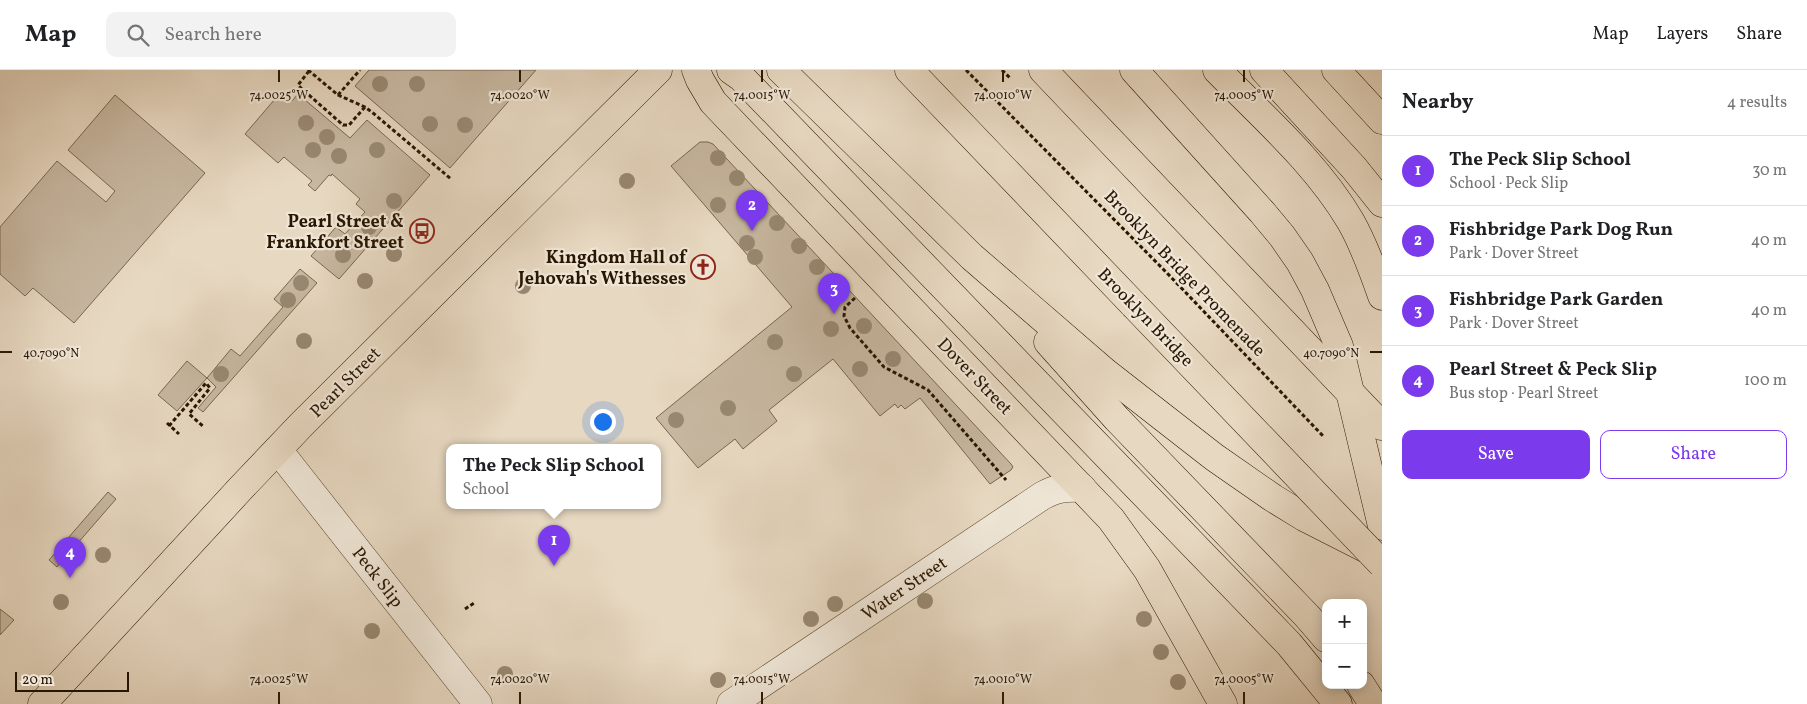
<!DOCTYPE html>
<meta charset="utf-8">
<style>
:root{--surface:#fff;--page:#f2f2f2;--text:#202124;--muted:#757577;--line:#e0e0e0;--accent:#7c3aed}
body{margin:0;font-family:Vollkorn,serif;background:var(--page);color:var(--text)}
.controls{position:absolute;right:15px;bottom:15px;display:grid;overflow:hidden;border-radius:10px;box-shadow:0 2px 12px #0003}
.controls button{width:45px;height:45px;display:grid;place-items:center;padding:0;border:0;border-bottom:1px solid var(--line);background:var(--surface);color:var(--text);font:25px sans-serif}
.scale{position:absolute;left:15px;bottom:12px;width:114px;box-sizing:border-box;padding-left:5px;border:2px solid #281600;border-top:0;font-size:14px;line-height:18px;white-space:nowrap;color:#281600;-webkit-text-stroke:4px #efe6d7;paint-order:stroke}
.you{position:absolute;left:602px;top:351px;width:18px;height:18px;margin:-12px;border:4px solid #fff;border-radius:50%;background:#1a73e8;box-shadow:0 0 0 8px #1a73e833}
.badge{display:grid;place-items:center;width:32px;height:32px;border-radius:50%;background:var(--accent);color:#fff;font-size:16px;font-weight:700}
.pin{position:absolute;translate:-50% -41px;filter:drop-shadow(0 1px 2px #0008)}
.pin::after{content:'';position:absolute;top:26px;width:18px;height:15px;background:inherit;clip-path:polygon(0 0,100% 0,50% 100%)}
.popup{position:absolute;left:446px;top:374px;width:215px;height:65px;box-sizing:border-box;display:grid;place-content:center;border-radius:10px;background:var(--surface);filter:drop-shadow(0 1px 4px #0005);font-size:16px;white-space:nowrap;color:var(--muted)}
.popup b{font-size:19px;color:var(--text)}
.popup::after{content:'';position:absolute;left:50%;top:100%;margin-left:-10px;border:10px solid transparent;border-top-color:var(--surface)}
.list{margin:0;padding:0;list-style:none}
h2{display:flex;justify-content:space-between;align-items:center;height:65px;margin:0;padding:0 20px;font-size:21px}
h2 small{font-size:16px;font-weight:400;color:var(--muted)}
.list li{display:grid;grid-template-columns:32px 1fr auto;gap:15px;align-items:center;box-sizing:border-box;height:70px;padding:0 20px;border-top:1px solid var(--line)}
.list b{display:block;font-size:19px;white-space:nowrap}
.list p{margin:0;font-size:16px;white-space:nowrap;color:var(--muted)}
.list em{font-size:16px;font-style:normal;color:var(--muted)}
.actions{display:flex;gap:10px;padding:15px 20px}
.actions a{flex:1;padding:11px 0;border:1px solid var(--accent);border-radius:10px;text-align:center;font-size:18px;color:var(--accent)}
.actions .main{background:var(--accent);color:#fff}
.icon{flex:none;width:28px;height:28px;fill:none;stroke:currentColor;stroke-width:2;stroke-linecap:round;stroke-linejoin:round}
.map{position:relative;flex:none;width:1382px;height:634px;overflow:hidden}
header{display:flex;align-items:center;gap:30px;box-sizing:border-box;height:70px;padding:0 25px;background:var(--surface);border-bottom:1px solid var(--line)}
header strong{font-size:24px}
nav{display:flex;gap:28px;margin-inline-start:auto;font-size:18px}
.search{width:350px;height:45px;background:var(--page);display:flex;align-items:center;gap:12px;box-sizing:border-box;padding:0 18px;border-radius:10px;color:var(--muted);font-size:19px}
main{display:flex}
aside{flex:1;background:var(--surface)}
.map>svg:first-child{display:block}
.green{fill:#c7b7a0;stroke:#786650}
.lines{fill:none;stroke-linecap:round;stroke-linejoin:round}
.minor-casing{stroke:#584630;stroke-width:29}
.major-casing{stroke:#281600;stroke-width:29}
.highway-casing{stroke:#281600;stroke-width:29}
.path{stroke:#281600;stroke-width:3;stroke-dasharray:4 2.5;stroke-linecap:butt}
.minor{stroke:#efe6d7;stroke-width:28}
.major{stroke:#e7d8c1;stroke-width:28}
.highway{stroke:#e7d8c1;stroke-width:28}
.highway-bridge-casing{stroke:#281600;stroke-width:29;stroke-linecap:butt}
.highway-bridge{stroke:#e7d8c1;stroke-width:28}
.tree{fill:#988871}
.ticks{fill:none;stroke:#281600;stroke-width:2}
.labels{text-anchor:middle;stroke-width:4.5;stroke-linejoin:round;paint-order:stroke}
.poi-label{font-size:18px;font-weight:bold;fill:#281600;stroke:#efe6d7;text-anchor:end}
.street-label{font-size:18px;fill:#281600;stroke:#efe6d7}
.ticks-label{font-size:12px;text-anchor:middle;fill:#281600;stroke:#efe6d7;stroke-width:4.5;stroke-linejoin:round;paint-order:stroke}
</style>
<header>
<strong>Map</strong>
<div class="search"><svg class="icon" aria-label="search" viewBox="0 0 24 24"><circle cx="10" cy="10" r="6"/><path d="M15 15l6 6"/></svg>Search here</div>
<nav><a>Map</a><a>Layers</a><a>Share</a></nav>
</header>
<main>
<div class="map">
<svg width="1382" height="634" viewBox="0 0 1382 634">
<rect width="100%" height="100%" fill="#e7d8c1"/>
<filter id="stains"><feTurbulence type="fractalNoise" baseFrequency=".004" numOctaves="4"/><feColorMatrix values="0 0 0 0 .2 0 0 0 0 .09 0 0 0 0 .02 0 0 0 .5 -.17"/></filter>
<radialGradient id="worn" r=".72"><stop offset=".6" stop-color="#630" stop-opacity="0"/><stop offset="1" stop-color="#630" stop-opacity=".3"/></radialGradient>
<g class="green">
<polygon points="369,0 536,0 450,98 355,16"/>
<polygon points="281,22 292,31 298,24 350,68 367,50 430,105 339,209 311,186 336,157 345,164 365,142 356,134 360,129 332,104 331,106 329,105 315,121 308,115 312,111 284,87 278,93 245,64"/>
<polygon points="115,25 205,103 74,253 33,218 25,226 0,204 0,157 57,91 106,132 115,121 68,80"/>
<polygon points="700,72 708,72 713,74 1011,394 1013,397 1011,400 990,414 920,328 905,339 901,335 898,338 895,334 880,346 833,289 769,340 777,351 743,379 735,369 698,398 656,348 792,237 671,96"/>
<polygon points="300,199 317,213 203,342 198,338 216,317 207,308 177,341 158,325 187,291 207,308 231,279 240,286 283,237 274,229"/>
<polygon points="108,422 116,429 57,497 49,490"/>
<polygon points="0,539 14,550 0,565"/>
</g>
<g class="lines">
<defs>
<g id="minor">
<polyline points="278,380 478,634"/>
<path d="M731,634L1042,426C1056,418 1066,417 1082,418"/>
</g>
<g id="major">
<polyline points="696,0 700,10 713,32 1111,449 1147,499 1223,634"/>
<polyline points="1264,0 1354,98 1382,133"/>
<polyline points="42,634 241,418 302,354 658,0"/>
</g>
<g id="highway">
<polyline points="731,0 741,7 1289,574 1338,634"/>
<polyline points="781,0 972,187 1105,302 1214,387 1273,428 1304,447 1365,478"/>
<polyline points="909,0 1134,235"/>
<polyline points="1043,0 1382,356"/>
<polyline points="1134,0 1262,142 1282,166 1300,192 1315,220 1339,276 1382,456"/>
<path d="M1217,0C1264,48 1317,94 1351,152C1364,175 1373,200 1382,226"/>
<polyline points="1336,0 1382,50"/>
<polyline points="1048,272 1117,349 1307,546 1326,568"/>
<polyline points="1361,615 1373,634"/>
</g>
</defs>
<use href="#minor" class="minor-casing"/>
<use href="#major" class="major-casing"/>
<use href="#highway" class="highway-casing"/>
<g class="path">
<polyline points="308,0 338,25 365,37 373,43 451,109"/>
<polyline points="966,0 1167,203 1324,367"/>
<polyline points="1002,0 1010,8"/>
<polyline points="309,1 298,15 301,18 343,55 349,55 365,37"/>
<polyline points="338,25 360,0"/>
<polyline points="855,228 845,237 844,246 850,258 884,297 928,320 1006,410"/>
<polyline points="167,353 179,364"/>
<polyline points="169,356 206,313 210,318 189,344 204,357"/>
<polyline points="465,539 474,533"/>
</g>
<use href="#minor" class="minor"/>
<use href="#major" class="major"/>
<use href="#highway" class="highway"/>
<defs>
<polyline id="highway-bridge" points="1134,235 1382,494"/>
</defs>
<use href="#highway-bridge" class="highway-bridge-casing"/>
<use href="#highway-bridge" class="highway-bridge"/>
</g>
<g class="tree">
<circle cx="380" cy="14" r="8"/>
<circle cx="417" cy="14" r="8"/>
<circle cx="306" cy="53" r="8"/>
<circle cx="430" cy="54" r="8"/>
<circle cx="465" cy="55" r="8"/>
<circle cx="327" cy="67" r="8"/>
<circle cx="313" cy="80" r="8"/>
<circle cx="377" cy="80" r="8"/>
<circle cx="339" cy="86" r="8"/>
<circle cx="718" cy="88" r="8"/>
<circle cx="737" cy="108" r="8"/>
<circle cx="627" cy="111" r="8"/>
<circle cx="756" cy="129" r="8"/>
<circle cx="394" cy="131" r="8"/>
<circle cx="718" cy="135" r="8"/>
<circle cx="777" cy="153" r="8"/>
<circle cx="369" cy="157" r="8"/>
<circle cx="747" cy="173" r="8"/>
<circle cx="799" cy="176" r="8"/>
<circle cx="394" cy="184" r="8"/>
<circle cx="343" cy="185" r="8"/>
<circle cx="755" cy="187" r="8"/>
<circle cx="817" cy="197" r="8"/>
<circle cx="365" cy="211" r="8"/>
<circle cx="301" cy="213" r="8"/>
<circle cx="523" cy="216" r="8"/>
<circle cx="837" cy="218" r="8"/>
<circle cx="288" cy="230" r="8"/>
<circle cx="864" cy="256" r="8"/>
<circle cx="831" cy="259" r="8"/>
<circle cx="304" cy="271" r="8"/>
<circle cx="775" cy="272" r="8"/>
<circle cx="893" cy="289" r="8"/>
<circle cx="860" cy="299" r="8"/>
<circle cx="221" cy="304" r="8"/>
<circle cx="794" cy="304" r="8"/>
<circle cx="728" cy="338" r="8"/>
<circle cx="676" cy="350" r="8"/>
<circle cx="103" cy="485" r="8"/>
<circle cx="925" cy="531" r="8"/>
<circle cx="61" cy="532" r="8"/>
<circle cx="835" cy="534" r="8"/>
<circle cx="811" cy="549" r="8"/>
<circle cx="1144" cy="549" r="8"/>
<circle cx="372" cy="561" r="8"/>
<circle cx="1161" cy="582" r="8"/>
<circle cx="505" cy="604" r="8"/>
<circle cx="718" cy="610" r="8"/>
<circle cx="1178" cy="612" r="8"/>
</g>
<path class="ticks" d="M279,0V12M520,0V12M762,0V12M1003,0V12M1244,0V12M0,282H12M1370,282H1382M279,622V634M520,622V634M762,622V634M1003,622V634M1244,622V634"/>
<defs>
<symbol id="bus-ring" viewBox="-11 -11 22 22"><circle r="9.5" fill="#efe6d7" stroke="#8f2418" stroke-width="1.5"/><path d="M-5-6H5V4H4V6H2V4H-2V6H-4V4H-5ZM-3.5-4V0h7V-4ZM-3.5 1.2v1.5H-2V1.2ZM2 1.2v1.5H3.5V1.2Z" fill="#8f2418"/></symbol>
<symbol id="church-ring" viewBox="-11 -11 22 22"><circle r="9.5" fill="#efe6d7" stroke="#8f2418" stroke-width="1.5"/><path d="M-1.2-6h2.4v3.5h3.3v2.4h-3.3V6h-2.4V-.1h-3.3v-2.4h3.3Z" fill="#8f2418"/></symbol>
</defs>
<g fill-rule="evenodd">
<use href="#bus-ring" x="408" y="147" width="28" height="28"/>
<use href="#church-ring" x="689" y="183" width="28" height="28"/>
</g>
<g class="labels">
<g class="poi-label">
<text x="404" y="157">Pearl Street &amp;<tspan x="404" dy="21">Frankfort Street</tspan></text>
<text x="686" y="193">Kingdom Hall of<tspan x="686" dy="21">Jehovah's Withesses</tspan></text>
</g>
<g class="street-label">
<text transform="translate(1185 203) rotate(46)" y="6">Brooklyn Bridge Promenade</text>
<text transform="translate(1146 247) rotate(46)" y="6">Brooklyn Bridge</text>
<text transform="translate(975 306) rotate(46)" y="6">Dover Street</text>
<text transform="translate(345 312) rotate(-45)" y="6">Pearl Street</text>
<text transform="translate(378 507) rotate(52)" y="6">Peck Slip</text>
<text transform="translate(904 518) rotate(-34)" y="6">Water Street</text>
</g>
</g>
<g class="ticks-label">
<text x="279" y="29">74.0025°W</text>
<text x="520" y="29">74.0020°W</text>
<text x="762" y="29">74.0015°W</text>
<text x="1003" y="29">74.0010°W</text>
<text x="1244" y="29">74.0005°W</text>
<text x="51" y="287">40.7090°N</text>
<text x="1331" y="287">40.7090°N</text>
<text x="279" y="613">74.0025°W</text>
<text x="520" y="613">74.0020°W</text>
<text x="762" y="613">74.0015°W</text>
<text x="1003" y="613">74.0010°W</text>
<text x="1244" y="613">74.0005°W</text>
</g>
<rect width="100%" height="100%" filter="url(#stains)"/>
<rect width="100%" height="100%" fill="url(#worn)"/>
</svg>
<div class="controls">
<button>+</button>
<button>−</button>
</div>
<div class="scale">20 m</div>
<div class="you"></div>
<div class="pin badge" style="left:554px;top:496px">1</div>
<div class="popup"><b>The Peck Slip School</b>School</div>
<div class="pin badge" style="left:752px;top:161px">2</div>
<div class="pin badge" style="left:834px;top:244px">3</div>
<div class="pin badge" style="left:70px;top:508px">4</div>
</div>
<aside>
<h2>Nearby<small>4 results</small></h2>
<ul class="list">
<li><span class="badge">1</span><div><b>The Peck Slip School</b><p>School · Peck Slip</p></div><em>30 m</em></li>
<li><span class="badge">2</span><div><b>Fishbridge Park Dog Run</b><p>Park · Dover Street</p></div><em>40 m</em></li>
<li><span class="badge">3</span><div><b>Fishbridge Park Garden</b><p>Park · Dover Street</p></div><em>40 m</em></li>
<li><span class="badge">4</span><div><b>Pearl Street &amp; Peck Slip</b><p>Bus stop · Pearl Street</p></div><em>100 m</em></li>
</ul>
<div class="actions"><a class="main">Save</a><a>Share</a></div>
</aside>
</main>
